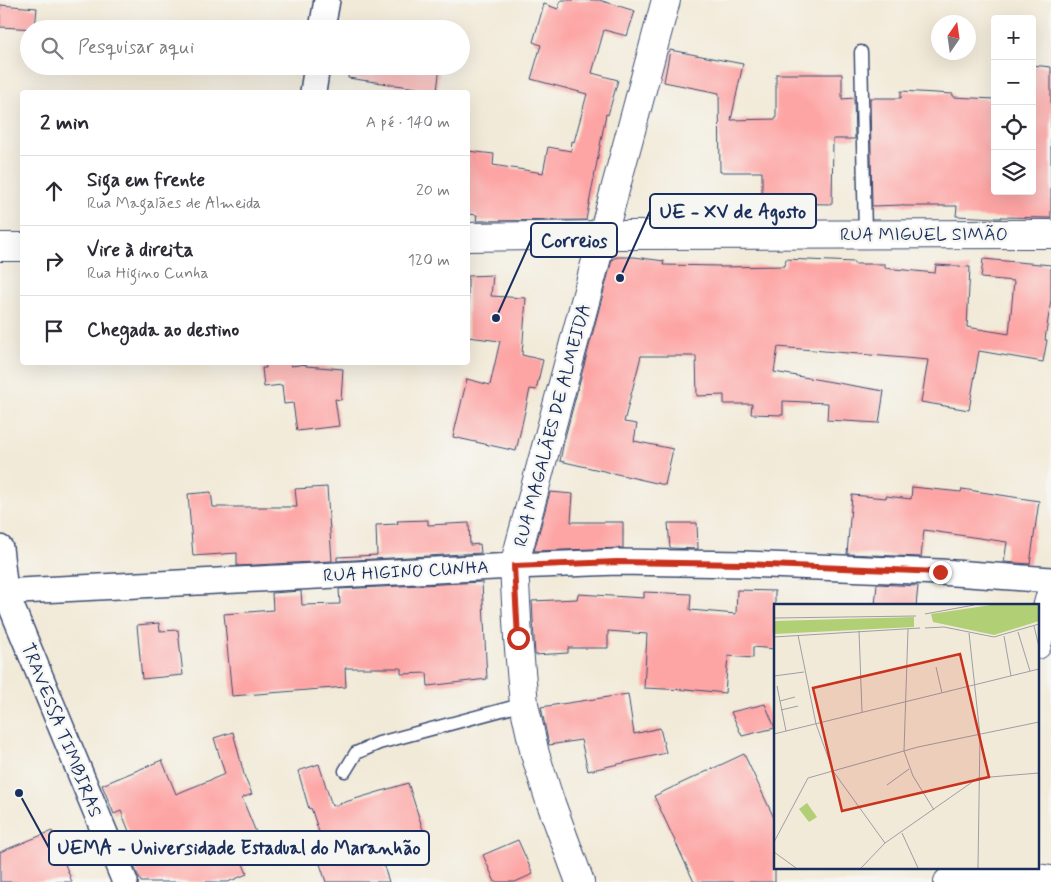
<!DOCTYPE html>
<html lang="pt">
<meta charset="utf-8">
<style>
:root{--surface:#fff;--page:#f7f7f7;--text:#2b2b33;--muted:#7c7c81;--line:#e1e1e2}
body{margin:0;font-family:Mynerve,sans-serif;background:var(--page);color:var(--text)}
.controls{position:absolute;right:15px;top:15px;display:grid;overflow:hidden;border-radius:5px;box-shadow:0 5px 20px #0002}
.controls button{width:45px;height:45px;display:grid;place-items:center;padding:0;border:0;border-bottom:1px solid var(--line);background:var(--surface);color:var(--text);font:25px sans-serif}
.compass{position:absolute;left:931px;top:15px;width:45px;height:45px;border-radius:50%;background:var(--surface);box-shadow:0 5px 20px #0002;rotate:13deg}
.stop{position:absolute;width:15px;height:15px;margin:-11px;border:4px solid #c8321e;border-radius:50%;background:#fff}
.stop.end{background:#c8321e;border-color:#fff;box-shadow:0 1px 5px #0008}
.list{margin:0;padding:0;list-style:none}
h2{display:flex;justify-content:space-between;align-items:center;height:65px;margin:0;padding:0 20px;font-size:21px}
h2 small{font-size:16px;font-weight:400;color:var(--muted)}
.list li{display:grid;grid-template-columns:32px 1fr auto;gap:15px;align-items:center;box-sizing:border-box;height:70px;padding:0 20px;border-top:1px solid var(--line)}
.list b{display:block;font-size:19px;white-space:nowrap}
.list p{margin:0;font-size:16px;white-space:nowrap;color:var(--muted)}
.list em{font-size:16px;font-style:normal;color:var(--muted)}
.icon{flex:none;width:28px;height:28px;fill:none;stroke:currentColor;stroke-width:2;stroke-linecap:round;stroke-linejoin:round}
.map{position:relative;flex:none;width:1051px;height:882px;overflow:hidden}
.search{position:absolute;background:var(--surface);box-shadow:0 5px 20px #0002;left:20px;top:20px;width:450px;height:55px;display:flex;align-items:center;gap:12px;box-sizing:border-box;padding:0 18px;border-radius:28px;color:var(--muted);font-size:19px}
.panel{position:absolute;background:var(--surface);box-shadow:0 5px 20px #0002;left:20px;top:90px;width:450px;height:275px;border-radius:5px}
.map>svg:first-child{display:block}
.building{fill:#fda5a4}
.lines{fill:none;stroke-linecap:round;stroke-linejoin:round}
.service-casing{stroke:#3b4b70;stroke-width:15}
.minor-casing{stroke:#3b4b70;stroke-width:28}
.tertiary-casing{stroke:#3b4b70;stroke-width:30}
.secondary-casing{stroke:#3b4b70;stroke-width:30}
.primary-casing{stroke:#3b4b70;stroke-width:30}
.service{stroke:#fff;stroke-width:12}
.minor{stroke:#fff;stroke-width:25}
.tertiary{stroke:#fff;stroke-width:28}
.secondary{stroke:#fff;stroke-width:28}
.primary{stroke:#fff;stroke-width:28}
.route{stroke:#c8321e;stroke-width:6}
.labels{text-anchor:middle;stroke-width:5;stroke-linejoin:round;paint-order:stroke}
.street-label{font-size:18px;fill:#1b2f5e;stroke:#f6f6f2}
.inset-road{fill:none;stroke:#9c9fa7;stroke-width:1}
.view{fill:#c8321e;fill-opacity:0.15;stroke:#c8321e;stroke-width:2.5}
.inset-edge{fill:none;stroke:#1b2f5e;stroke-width:2.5}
.leader{fill:none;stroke:#1b2f5e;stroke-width:2}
.callout-dot{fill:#1b2f5e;stroke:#f6f6f2;stroke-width:2}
.callout{fill:#f6f6f2;stroke:#1b2f5e;stroke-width:2}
.callout-label{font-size:19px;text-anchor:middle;font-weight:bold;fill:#1b2f5e}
</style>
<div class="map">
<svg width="1051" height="882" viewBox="0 0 1051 882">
<rect width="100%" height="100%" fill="#f6f6f2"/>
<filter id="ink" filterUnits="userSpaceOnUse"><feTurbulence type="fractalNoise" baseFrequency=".02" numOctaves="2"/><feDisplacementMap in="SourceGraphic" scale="10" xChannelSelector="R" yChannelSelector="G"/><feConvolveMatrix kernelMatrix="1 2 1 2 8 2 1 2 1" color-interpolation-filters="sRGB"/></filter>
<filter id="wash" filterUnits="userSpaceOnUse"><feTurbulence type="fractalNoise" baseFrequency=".0096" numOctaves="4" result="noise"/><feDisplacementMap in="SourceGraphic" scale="20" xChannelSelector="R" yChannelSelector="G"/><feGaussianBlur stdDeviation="1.12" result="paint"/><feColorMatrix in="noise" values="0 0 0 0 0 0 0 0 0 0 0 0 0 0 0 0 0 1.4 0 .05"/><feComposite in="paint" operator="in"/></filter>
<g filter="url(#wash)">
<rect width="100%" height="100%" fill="#f2ead8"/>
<g id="blocks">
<g class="building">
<polygon points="561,0 599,0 635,11 627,36 604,30 592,73 618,80 608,115 606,114 586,220 476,221 477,215 468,214 468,151 494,154 493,165 543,173 548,147 571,151 572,141 574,142 587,94 531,79 541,45 533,42 544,4 558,9"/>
<polygon points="0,5 37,8 35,29 0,27"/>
<polygon points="670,50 743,64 731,120 776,119 776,74 842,74 842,99 854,98 855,139 833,139 832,204 762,203 762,172 720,172 719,93 664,82"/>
<polygon points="1032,65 1051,67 1051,218 1001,217 1001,218 996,218 956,216 957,206 903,206 903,205 872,206 870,98 901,98 901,91 953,94 953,97 995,99 995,191 1032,191"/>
<polygon points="349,66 440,66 437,91 348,78"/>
<polygon points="618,257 634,257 664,261 663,265 720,266 720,267 785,266 786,259 854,262 854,264 885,264 885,268 935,273 936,265 970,267 967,327 1009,334 1014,281 981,278 983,259 1051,265 1051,300 1045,340 1047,340 1043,362 979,351 969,410 921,402 928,360 778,347 774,372 884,391 879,423 827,420 828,403 783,401 783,415 751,414 752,404 724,404 724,395 697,396 696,356 641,356 624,422 637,424 634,441 673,449 665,485 560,461 564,441 612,260 614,258"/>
<polygon points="493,275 491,296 526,298 522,355 543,360 536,390 530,389 516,451 453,437 467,379 490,385 500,341 468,337 468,276"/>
<polygon points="265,362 291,362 291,366 306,364 306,366 343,369 341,400 335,399 339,426 297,431 293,403 284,404 282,385 264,387 262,368 266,368"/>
<polygon points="327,487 332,561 237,566 237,553 193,556 188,494 211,492 213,507 297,507 295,489"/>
<polygon points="912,487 961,492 962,489 1039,501 1030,564 1004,562 1007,542 924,530 921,557 847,554 852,495 886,498 886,496 911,499"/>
<polygon points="550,492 573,494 571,522 623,522 623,548 534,551"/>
<polygon points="428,520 428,525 469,523 470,545 480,544 481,553 337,561 337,557 377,555 376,525 398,524 397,521"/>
<polygon points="668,523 697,523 698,549 670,548"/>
<polygon points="482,582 487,679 428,686 427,673 401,674 401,668 345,668 346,687 232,696 224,614 273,610 272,593 301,591 302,605 340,604 339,589"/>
<polygon points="877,584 918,586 916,606 875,606"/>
<polygon points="737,590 775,591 775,649 753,647 753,658 728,656 725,693 686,689 686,690 644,688 647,634 608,631 608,648 568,648 568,653 535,655 532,601 577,599 578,594 644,598 644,592 691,594 690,610 736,614"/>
<polygon points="159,623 160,631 178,630 183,675 142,679 137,625"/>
<polygon points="628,694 634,734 660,728 666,753 588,771 581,740 549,745 541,707"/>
<polygon points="765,704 775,728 742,736 731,712"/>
<polygon points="233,732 245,778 252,794 242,798 260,842 238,851 247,874 228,882 141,882 128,853 136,849 121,811 114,814 102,785 162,760 176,794 225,774 214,738"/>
<polygon points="744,754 775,820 775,882 694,882 654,796"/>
<polygon points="319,764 332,806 408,783 424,833 378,848 389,882 326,882 315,849 324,847 311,808 309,809 298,771"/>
<polygon points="52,831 72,882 0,882 0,852"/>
<polygon points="518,840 533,874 515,882 495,882 483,855"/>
</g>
</g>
</g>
<g filter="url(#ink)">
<use href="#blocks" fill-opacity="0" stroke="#3b4b70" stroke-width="1"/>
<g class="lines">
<defs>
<g id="service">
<polyline points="861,52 865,234"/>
<polyline points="345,771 356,753 379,743 524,704"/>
</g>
<g id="minor">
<polyline points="322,29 327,0"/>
<polyline points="313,92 317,66"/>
<polyline points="0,548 5,591 125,882"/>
<polyline points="0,592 514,566 617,562 744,564 940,572 1051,580"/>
</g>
<g id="tertiary">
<polyline points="1037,645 1051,593"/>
<polyline points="580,882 549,798 535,754 524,704 518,638 514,566 666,0"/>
</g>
<g id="secondary">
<polyline points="468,237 602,235 1051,234"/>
<polyline points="0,247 22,247"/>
</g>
<polyline id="primary" points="948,882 977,869 1051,880"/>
</defs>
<use href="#service" class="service-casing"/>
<use href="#minor" class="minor-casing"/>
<use href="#tertiary" class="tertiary-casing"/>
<use href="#secondary" class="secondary-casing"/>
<use href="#primary" class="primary-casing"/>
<use href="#service" class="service"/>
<use href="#minor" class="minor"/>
<use href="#tertiary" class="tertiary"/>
<use href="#secondary" class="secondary"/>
<use href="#primary" class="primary"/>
</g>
</g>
<g class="lines" filter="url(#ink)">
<polyline class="route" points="518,638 514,566 617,562 744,564 940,572"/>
</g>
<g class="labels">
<g class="street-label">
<text x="924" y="240">RUA MIGUEL SIMÃO</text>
<text transform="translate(552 425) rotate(-75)" y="6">RUA MAGALÃES DE ALMEIDA</text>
<text transform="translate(406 571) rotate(-3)" y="6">RUA HIGINO CUNHA</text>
<text transform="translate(62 730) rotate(68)" y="6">TRAVESSA TIMBIRAS</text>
</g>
</g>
<g transform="translate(774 604)">
<rect width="265" height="265" fill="#f2ead8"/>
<path d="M217,1H265V17L220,31L159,18L157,10ZM140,13V23L0,30V17ZM33,199L43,213L35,218L25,205Z" fill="#b1cf75"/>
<path class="inset-road" d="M151,10L200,1M0,14L142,12M260,22L265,43M151,24L170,23L220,33L265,20M134,25L130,147L139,172L160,206M85,27L88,108M244,28L256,67M195,29L206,131L204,264M24,31L42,120L59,167L111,239M230,32L237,72M0,33L146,24M162,63L168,89M0,72L30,68M3,82L12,127M6,97L21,93M7,106L24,102M0,130L265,65M113,181L135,165M128,229L144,264M0,238L34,174L144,143L265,118M0,248L22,264M87,264L111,239L204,174L265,169"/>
<path class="view" d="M186,50L215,173L68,207L39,84Z"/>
<rect width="265" height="265" class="inset-edge"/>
</g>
<path class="leader" d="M620 278L650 211M496 318L531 240M19 793L49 848"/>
<g class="callout-dot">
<circle cx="620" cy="278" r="5"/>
<circle cx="496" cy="318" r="5"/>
<circle cx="19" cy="793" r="5"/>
</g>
<g class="callout">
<rect x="650" y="194" width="166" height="34" rx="5"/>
<rect x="531" y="223" width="86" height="34" rx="5"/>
<rect x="49" y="831" width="380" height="34" rx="5"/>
</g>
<g class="callout-label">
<text x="733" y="218">UE - XV de Agosto</text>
<text x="574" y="247">Correios</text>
<text x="239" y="854">UEMA - Universidade Estadual do Maranhão</text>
</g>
</svg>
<div class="controls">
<button>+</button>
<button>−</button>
<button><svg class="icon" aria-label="locate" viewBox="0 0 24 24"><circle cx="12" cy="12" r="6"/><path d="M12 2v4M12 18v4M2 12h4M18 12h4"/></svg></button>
<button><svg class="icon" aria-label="layers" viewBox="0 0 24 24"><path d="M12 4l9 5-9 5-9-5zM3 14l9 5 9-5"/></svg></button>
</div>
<svg class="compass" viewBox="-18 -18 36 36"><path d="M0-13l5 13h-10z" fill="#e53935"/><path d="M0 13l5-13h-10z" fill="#7c7c81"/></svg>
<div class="stop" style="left:518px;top:638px"></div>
<div class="stop end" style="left:940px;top:572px"></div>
<div class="search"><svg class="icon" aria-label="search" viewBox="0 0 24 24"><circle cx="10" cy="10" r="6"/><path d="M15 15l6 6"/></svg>Pesquisar aqui</div>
<section class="panel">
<h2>2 min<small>A pé · 140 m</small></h2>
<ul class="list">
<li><svg class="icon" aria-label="ahead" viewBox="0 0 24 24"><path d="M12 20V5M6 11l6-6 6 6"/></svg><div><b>Siga em frente</b><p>Rua Magalães de Almeida</p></div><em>20 m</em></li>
<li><svg class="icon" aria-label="right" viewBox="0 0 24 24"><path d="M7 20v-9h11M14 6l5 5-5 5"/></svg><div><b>Vire à direita</b><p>Rua Higino Cunha</p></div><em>120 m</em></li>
<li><svg class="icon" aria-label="arrive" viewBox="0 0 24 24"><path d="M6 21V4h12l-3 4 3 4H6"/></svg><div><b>Chegada ao destino</b></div></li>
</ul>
</section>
</div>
